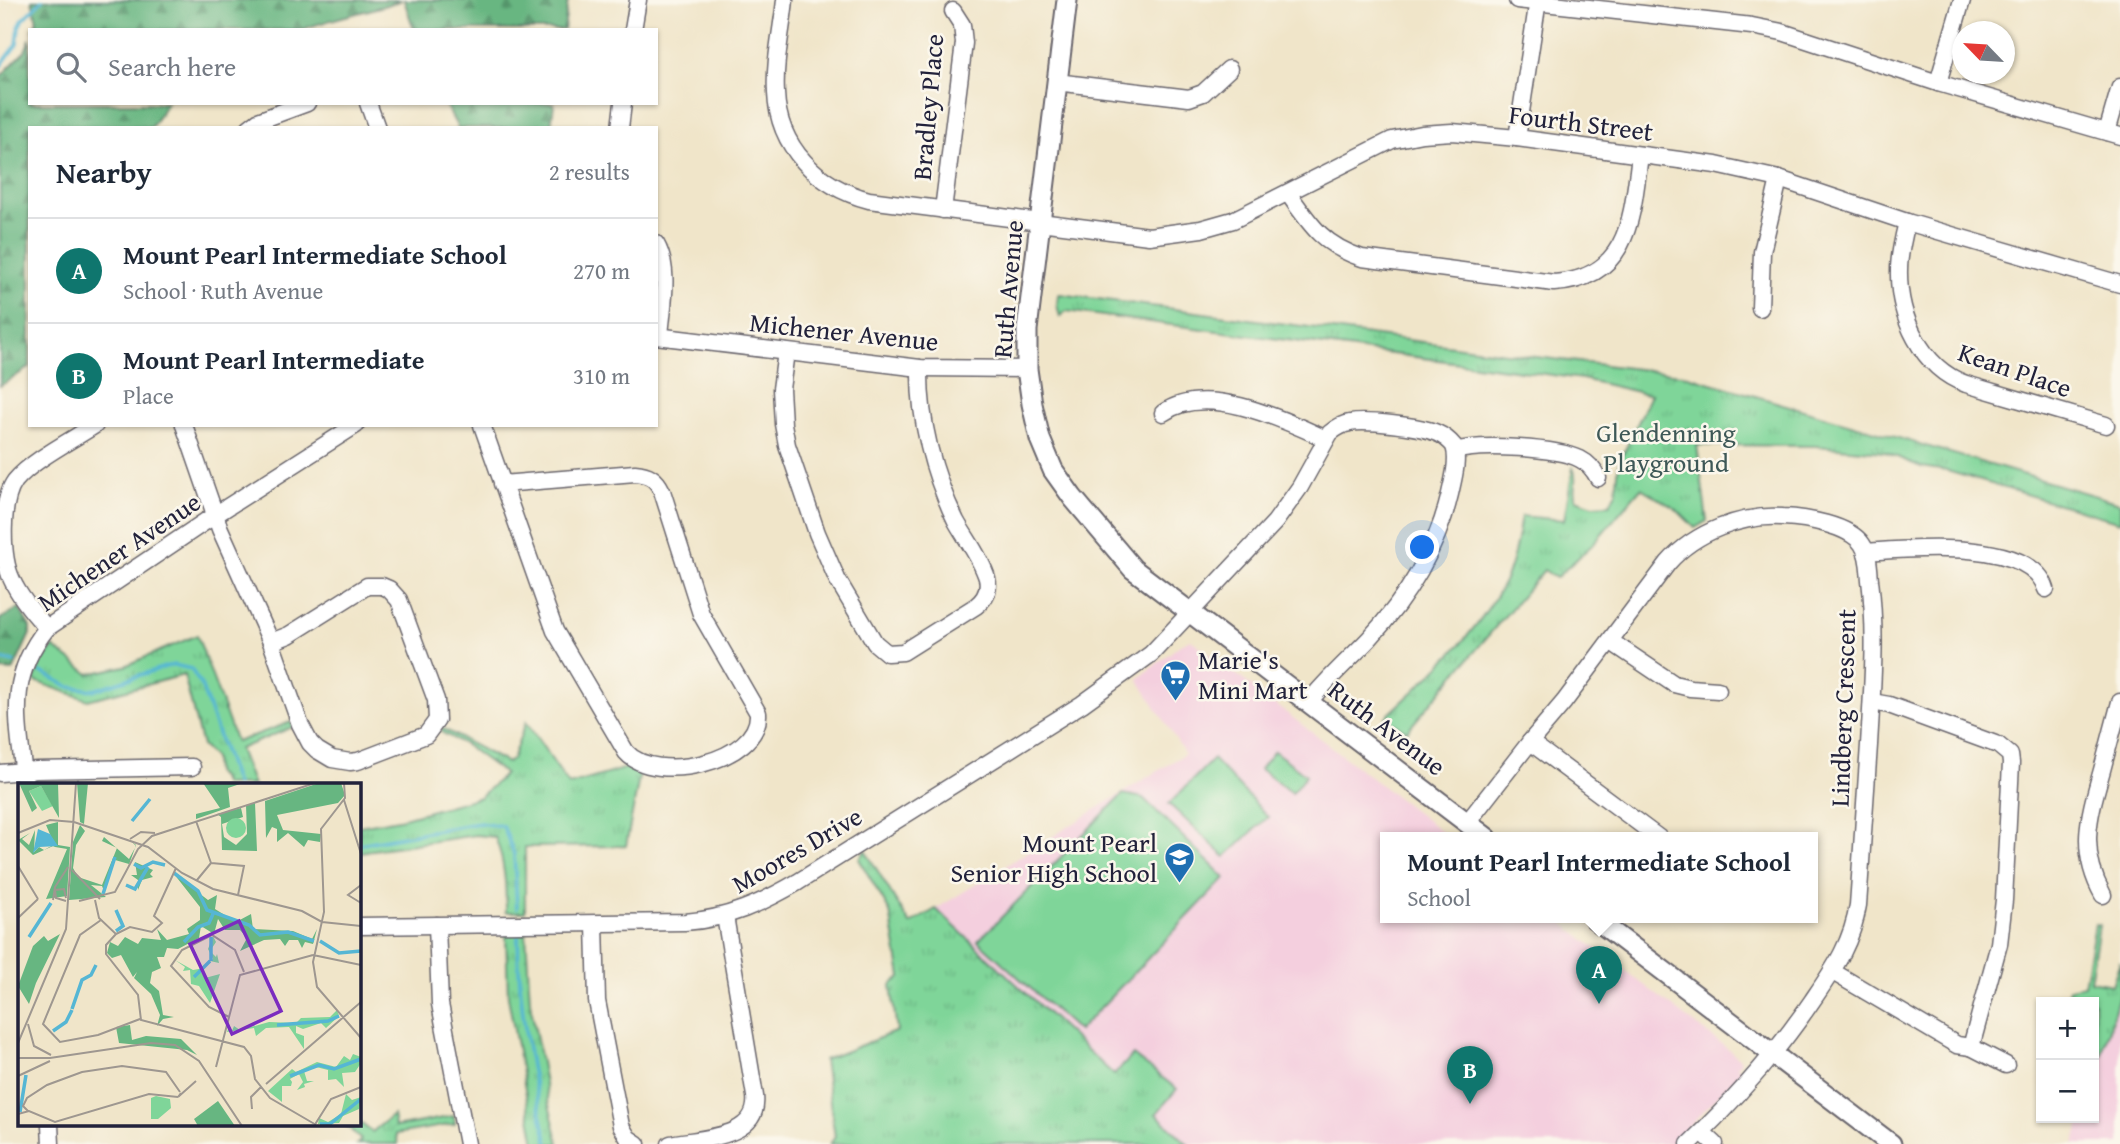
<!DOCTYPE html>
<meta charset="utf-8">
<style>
:root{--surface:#fff;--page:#f6f6f7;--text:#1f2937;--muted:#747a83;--line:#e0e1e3;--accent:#0f766e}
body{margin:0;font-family:"Gentium Book Plus",serif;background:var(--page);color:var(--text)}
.controls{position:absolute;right:21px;bottom:21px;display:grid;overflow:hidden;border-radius:0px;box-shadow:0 2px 5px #0004}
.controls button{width:63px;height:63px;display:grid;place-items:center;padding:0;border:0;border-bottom:2px solid var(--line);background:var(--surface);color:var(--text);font:35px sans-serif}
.compass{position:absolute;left:1952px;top:21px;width:63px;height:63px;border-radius:50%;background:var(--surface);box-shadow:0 2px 5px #0004;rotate:295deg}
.you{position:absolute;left:1423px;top:548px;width:24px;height:24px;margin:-18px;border:5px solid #fff;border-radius:50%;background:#1a73e8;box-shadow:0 0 0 10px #1a73e833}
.badge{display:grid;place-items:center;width:46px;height:46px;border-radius:50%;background:var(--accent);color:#fff;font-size:23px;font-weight:700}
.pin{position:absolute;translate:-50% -58px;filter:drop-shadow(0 2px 4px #0008)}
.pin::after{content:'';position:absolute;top:37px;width:24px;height:21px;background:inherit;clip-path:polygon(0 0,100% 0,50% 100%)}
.popup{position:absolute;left:1380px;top:832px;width:438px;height:91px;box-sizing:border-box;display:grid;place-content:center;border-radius:0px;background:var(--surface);filter:drop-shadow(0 2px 5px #0005);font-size:23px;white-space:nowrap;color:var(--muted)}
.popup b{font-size:26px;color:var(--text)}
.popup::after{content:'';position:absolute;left:50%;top:100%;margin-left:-14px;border:14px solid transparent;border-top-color:var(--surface)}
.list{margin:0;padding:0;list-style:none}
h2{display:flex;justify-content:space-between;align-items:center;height:91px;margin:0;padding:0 28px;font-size:30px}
h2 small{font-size:23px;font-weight:400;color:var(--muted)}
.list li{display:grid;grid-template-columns:46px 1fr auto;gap:21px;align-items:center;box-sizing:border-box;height:105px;padding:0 28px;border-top:2px solid var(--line)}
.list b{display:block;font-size:26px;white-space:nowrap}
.list p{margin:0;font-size:23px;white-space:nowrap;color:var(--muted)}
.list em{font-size:23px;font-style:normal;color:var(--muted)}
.icon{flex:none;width:38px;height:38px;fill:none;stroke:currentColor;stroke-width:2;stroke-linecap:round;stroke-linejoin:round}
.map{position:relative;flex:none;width:2120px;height:1144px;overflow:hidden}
.search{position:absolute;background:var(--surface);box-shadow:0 2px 5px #0004;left:28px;top:28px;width:630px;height:77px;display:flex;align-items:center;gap:18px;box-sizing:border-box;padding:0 24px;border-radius:0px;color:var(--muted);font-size:26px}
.panel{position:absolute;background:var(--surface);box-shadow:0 2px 5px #0004;left:28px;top:126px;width:630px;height:301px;border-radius:0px}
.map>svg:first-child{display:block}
.built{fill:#f4cfde}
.grass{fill:#7fd599;stroke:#507c6a;stroke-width:2}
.forest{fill:url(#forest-firs);stroke:#446c5e;stroke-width:2}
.park{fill:url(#park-tufts);stroke:#507c6a;stroke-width:2}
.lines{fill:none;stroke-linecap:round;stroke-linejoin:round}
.stream{stroke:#55b6d4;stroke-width:3.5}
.minor-casing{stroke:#6a666d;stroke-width:19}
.major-casing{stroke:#6a666d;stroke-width:23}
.minor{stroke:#fff;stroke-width:16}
.major{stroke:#fff;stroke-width:19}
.labels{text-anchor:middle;stroke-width:5;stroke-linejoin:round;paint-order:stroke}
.street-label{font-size:26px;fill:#22223b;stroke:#fbf7ec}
.park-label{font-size:26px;fill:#3e5857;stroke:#fbf7ec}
.poi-label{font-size:26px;fill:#22223b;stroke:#fbf7ec;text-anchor:start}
.inset-river{fill:none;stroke:#55b6d4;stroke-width:3.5}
.inset-road{fill:none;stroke:#9e9790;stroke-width:2}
.view{fill:#7b2cbf;fill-opacity:0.15;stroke:#7b2cbf;stroke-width:3.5}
.inset-edge{fill:none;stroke:#22223b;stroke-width:3.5}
</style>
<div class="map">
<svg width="2120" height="1144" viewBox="0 0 2120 1144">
<defs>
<pattern id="forest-firs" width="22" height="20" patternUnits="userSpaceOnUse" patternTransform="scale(1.75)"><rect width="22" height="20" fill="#67b681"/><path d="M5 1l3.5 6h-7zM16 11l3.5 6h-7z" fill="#54946b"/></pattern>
<pattern id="park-tufts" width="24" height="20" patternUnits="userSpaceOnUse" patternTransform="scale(1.75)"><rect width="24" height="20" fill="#7fd599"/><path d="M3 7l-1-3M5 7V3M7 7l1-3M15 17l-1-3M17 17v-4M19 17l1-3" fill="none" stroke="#6db785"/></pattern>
</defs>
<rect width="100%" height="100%" fill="#fbf7ec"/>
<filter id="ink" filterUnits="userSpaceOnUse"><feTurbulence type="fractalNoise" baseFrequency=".0143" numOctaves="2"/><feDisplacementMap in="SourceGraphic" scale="14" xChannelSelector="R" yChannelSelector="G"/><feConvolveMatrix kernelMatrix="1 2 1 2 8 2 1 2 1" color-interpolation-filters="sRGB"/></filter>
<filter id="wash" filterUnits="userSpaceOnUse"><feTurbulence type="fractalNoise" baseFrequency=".00686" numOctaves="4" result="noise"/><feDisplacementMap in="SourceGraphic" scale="28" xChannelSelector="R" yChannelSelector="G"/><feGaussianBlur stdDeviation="1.57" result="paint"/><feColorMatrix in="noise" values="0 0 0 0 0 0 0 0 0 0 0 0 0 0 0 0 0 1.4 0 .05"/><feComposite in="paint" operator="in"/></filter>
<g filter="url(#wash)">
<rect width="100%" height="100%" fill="#f0e5c9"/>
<g class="built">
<polygon points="1190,639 1450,838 1386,838 1386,918 1556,918 1737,1056 1741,1061 1737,1067 1742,1071 1738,1076 1671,1144 1188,1144 1156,1114 1177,1089 1115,1075 936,909 1185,754 1138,679 1180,645"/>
<polygon points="2120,992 2120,1144 2074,1144 2082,1118 2094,1118 2094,1080"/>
</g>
<g class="grass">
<polygon points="1274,751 1306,775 1292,793 1260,769"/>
<polygon points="1213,759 1268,817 1225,857 1169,804"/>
<polygon points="1123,794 1143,798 1225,878 1078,1031 978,941"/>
</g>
<g class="forest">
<path d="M32,0H402C369,12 334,17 301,30H33L37,21Z"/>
<polygon points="404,0 568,0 564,30 414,30"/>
<polygon points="30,39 30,103 167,103 151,128 30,128 30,367 0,386 0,77 25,51"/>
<polygon points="444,103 554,103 551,128 458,128"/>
<polygon points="19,608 30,627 30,634 13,671 0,670 0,619"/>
</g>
<g class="park">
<path d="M1060,294L1536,357L1681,374L2120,503V522L1947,471L1921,467L1885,452L1816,446L1697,445L1707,521L1695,528L1676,509L1641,488L1592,545L1556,578L1544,570L1407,731L1385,718C1427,678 1472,640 1500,589C1513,567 1517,541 1521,516L1564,520L1573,468C1579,479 1571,489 1576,499L1593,505L1610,504L1616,492L1619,463L1651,395L1582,379L1066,311L1060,317L1057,305L1058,295Z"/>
<polygon points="197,635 236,742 291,722 293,727 239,749 253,785 224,785 220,777 215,773 214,758 202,746 184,675 88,700 34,681 40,665 53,647 89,674 125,666"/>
<path d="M526,722L569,785L624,769L627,765L640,773L626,846L525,847V912H506C506,886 505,862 495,837L476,835L359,852V826L404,818L480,797L505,774L464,744L441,732L442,728L507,763L512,759Z"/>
<polygon points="865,850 910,924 936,909 1114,1075 1133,1055 1177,1089 1156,1114 1188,1144 830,1144 835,1137 824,1060 897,1031 891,985 901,977 890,912 859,859"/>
<polygon points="2095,924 2099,925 2090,981 2112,985 2120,961 2120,992 2094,1080 2094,1048 2096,1040 2094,1040 2094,1002 2065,1002 2069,988 2084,985"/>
<polygon points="526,933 530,1001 548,1101 559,1144 535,1144 508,997 506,934"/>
<polygon points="393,1115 395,1127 454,1116 455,1124 396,1134 398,1144 357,1144 361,1140 346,1125 359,1125 359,1122 372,1132"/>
</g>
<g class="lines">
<g class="stream">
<polyline points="0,67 17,44 19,27 23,19 42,0"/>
<polyline points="0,659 14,662"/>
<polyline points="41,672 70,687 94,690 165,667 174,665 191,669 201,685 236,785"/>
<polyline points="359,844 478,823 503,826 514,854 517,908"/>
<path d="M518,937C518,1007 531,1076 548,1144"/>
</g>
</g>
</g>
<g filter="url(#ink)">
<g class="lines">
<defs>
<g id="minor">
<path d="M785,0C782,30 774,62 776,93C778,147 818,187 869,200L1149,236L1201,229L1233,220L1392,140L1422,134L1452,132L1517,138L1716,165L1779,179L1907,222L2120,284"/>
<polyline points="1517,0 1752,26 1782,32 1938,83 2120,136"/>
<polyline points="633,30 638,0"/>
<polyline points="1056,82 1189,98 1203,93 1229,69"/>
<polyline points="1938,83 1962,0"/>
<polyline points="368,103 377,128"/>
<polyline points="249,128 258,121 307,103"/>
<polyline points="620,128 623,103"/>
<polyline points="2107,132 2120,87"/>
<polyline points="1517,138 1538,0"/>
<path d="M1288,193C1311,226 1323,245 1362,258L1554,283C1631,278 1632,214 1640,155"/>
<polyline points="943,210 964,43 962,25 953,11"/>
<path d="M1907,222C1903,238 1899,254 1899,270C1898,316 1921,368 1966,384L2106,425"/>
<path d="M656,244C671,270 662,307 660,336"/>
<polyline points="1760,308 1762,252 1779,179"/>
<polyline points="656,336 920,368 1027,369"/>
<path d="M786,352L781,389L783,424L787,445L817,533L837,579L875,643L887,653L903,652L976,606C985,599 990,590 987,578C981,558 966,539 956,521C933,474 919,420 920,368"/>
<path d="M1163,413C1206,382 1284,420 1326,439"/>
<polyline points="184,425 220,529 271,642 300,724 310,743 317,750 332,759 350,762 358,761 426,735 437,720 436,700 399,600 389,589 382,586 367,586 289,635 271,642"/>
<path d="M482,425L555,631L626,752C654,785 761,762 758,713L701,614L662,491C656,478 648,474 635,473L502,484"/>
<path d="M1456,451C1479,443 1558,448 1580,459C1588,463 1594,470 1598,478"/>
<path d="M1866,552C1907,549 2031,537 2046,589"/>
<path d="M47,628C34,614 20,598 12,580C1,557 0,502 15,481C31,461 72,440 95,425"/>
<polyline points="1610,641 1674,684 1690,688 1718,690"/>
<polyline points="1530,742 1659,838"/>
<polyline points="0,773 37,770 192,767"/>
<path d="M25,785C19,724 5,680 47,628L215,515L356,425"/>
<path d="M1467,823L1530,742L1564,702L1668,563C1695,532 1742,514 1783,517C1805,518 1849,525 1862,544C1869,554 1869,569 1870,580C1877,636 1872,690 1869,745C1865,799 1862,852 1858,905C1852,944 1833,970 1812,1001C1776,1054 1735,1100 1689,1144"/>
<path d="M2103,895C2078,850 2089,816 2102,770C2108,748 2114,725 2120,702"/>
<polyline points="595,924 597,1001 621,1126 628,1138 637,1144"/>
<polyline points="437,925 440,1004 467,1144"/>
<path d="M359,926L685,922C728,919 762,903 798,882L1082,704L1151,654L1275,522L1300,487L1330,433C1336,428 1342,424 1350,423C1366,420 1421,426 1437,433C1444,436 1449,440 1454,446C1459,460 1453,480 1450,494C1437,549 1407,598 1369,639C1349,660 1327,679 1309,702"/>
<polyline points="1833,972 1957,1045 1971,1047 1999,944 2004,900 2011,763 2010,755 1998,745 1889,705 1872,702"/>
<polyline points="1971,1047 2006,1065"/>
<polyline points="50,1125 51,1144"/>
<polyline points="1702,1132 1715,1144"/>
<path d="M670,1144C701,1138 760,1139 755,1096L725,916"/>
</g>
<g id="major">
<polyline points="1067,0 1027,330 1027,369 1032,404 1040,439 1053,470 1073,498 1133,569 1487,838"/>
<polyline points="1594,918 1891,1144"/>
</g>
</defs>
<use href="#minor" class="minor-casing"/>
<use href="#major" class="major-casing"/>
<use href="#minor" class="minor"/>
<use href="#major" class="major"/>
</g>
</g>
<defs>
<symbol id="supermarket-pin" viewBox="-11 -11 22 30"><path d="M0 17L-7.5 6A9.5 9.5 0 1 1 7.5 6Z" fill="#1f6fb2" stroke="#fbf7ec"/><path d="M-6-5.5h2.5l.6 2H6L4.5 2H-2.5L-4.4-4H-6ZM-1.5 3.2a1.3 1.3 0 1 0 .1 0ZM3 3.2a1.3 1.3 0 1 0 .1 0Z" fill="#fff"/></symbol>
<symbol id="school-pin" viewBox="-11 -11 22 30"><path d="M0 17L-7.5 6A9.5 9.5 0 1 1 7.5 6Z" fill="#1f6fb2" stroke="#fbf7ec"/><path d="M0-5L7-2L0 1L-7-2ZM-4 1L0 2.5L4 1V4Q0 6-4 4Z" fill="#fff"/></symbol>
</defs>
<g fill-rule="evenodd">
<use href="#supermarket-pin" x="1158" y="658" width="35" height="47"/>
<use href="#school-pin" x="1162" y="840" width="35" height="47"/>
</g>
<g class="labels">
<g class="street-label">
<text transform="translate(928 107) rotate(-85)" y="9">Bradley Place</text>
<text transform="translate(1581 123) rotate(7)" y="9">Fourth Street</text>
<text transform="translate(1008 289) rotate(-85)" y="9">Ruth Avenue</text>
<text transform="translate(844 332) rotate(6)" y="9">Michener Avenue</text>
<text transform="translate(2015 370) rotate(19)" y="9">Kean Place</text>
<text transform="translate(119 552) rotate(-34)" y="9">Michener Avenue</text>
<text transform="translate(1843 708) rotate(-88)" y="9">Lindberg Crescent</text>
<text transform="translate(1387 728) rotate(37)" y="9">Ruth Avenue</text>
<text transform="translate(797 850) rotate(-30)" y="9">Moores Drive</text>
</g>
<g class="park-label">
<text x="1666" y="442">Glendenning<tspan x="1666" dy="30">Playground</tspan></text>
</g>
<g class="poi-label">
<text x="1198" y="669">Marie's<tspan x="1198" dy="30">Mini Mart</tspan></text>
<text x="1157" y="852" text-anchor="end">Mount Pearl<tspan x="1157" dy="30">Senior High School</tspan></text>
</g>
</g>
<g transform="translate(18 783)">
<rect width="343" height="343" fill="#f0e5c9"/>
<path d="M23,3L35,23L24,28L11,8Z" fill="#7fd599"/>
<path d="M1,0H40L41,35L23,3L11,8L19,25L14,29ZM59,0H70L66,41L62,39ZM185,0H225L210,5L212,24L178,36V31L202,25ZM301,0H323L327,12L320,20L259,32L265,47L303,51L302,59L290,57L286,64L270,50L259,59V46L254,44L248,55L247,18ZM237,20L239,68L204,67L203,34L199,31L223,25L225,34L204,41L206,54L218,62L229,51L228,22ZM40,39V62L52,64L49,113L28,116L49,66L37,64L35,63L15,72L0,57L12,50L4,56L11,62L17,47L16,69L21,64L26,67L35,62L37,63L28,42ZM62,42L67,48L58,62L55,85L60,94L84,102L99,65L84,58L86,54L111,76L118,63L113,58L118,62L107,93L111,81L97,77L86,108L84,103L73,102L88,114L51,117L55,59ZM117,79L135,87L132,91L135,94L124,97L120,107V97L113,92H119ZM156,91L190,117L199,112L197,126L218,139L233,131L235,146L275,148L294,156L299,146L295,161L287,159L284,165L280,157H271L267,163L262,156L246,157L222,168L229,155L222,147H207L200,136L196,151L183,143L181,155L160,166L149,165L146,174H139L143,185L134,189L132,200L141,208L145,232L156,234L145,236L139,243L142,232L133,211L116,195L119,189L115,194L103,172L94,175L89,170L92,159L100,163L107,154L120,161L124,155L143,157L139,146L149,157L171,151L169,146L182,137V124ZM42,151L18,200L11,221L0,203L15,163L26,153L30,158ZM112,242L114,257L128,253L163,256L179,272L169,267L101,260L98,244ZM200,318L217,343H180L176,336Z" fill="#67b681"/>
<path d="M208 45a10 10 0 1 1 20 0a10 10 0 1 1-20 0ZM138,313L152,316L153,325L140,336H133V315Z" fill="#7fd599"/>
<path d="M195,153L198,159L192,168L198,174L199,171L201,180L192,178L182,187L187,195L202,191L192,220L181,203L173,201L172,187L165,188L167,184L157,177L175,187L181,186L195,176L190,166ZM319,227L321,233L308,245L303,240L285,246L278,243V250L286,253V266L271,244L248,245L238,253L236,245L209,249L211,243L214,248L216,243L222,247L251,239L278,240L283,235L312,234ZM335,271L343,274V280L337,289L324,290L326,304L318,296L310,297V287L298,284L286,288L289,298H296L286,301L287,304L279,307L285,299L281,291L272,296L274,299L273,303H264V319L250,308L274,286L278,289L299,279L318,284L326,273L332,277ZM328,311L334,317L343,314L341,326L325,333L321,340L300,341L301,335L310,339L323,331Z" fill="#7fd599"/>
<path d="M20,46L32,51L40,63L21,64L15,70Z" fill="#55b6d4"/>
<path class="inset-river" d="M114,38L132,16M116,81L123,85L135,79L147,82M156,90L180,108L189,127L231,142L242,152L270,149L296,158M108,102L117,106L130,84M85,111L97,74M98,127L105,143L98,148M11,154L33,120M302,158L321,170L343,168M166,159L180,144L191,140L195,131M193,178V154M176,194L192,178M54,226L64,197L73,192L78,182M259,242L310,238L321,233M35,248L48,239L54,227M272,293L301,282L316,286L343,276M2,329L8,292M302,341H312L343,316"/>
<path class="inset-road" d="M326,0L327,15L303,46L306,129L295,179L299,204L343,255M326,17L343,71M178,38L193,80M0,50L32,37L56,39L130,64L164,90L195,106L284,128L304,139L343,143M112,56L123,49L137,50M193,80L226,83L220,112M0,83L20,116M54,87L82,116M179,97L193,80M343,102L330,112L343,120M35,117L37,104L50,84M77,117L81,135L98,151L88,162V171L120,212L123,237L226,264L233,273L237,296L252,315L300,343M48,118L38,115L37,107L46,106L48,115M61,118L97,109L120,66L134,53L297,0M0,135L20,116M83,137L62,152L25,241L42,259L80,252L122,236M98,151L112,144L134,149L144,140L136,133L158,85M295,172L343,182M211,234L191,224L153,183L164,167L194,152L217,167L226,189M10,241L16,263L33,272M0,260L48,146L58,0M0,275H32L133,260L157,262L181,278L224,343M198,284L222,192L295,172M0,293L32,278M248,301L343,219M163,310L160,314L178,298M234,326L233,314L243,304M10,328L5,323L9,315L29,302L64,289L104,283L148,289L162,309M0,331L11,328L37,339L131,311L160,314M296,343L313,316L343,304"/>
<path class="view" d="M221,138L263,228L214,251L172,161Z"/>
<rect width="343" height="343" class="inset-edge"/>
</g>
</svg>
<div class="controls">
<button>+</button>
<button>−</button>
</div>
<svg class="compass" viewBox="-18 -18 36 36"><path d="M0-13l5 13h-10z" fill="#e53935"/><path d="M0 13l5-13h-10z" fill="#747a83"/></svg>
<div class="you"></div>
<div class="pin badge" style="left:1599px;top:1004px">A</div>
<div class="popup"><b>Mount Pearl Intermediate School</b>School</div>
<div class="pin badge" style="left:1470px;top:1104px">B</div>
<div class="search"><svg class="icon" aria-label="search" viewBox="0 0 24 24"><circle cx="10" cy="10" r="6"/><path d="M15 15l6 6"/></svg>Search here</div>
<section class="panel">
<h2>Nearby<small>2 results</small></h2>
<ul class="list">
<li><span class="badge">A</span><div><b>Mount Pearl Intermediate School</b><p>School · Ruth Avenue</p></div><em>270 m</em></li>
<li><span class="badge">B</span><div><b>Mount Pearl Intermediate</b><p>Place</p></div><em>310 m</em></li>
</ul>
</section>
</div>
